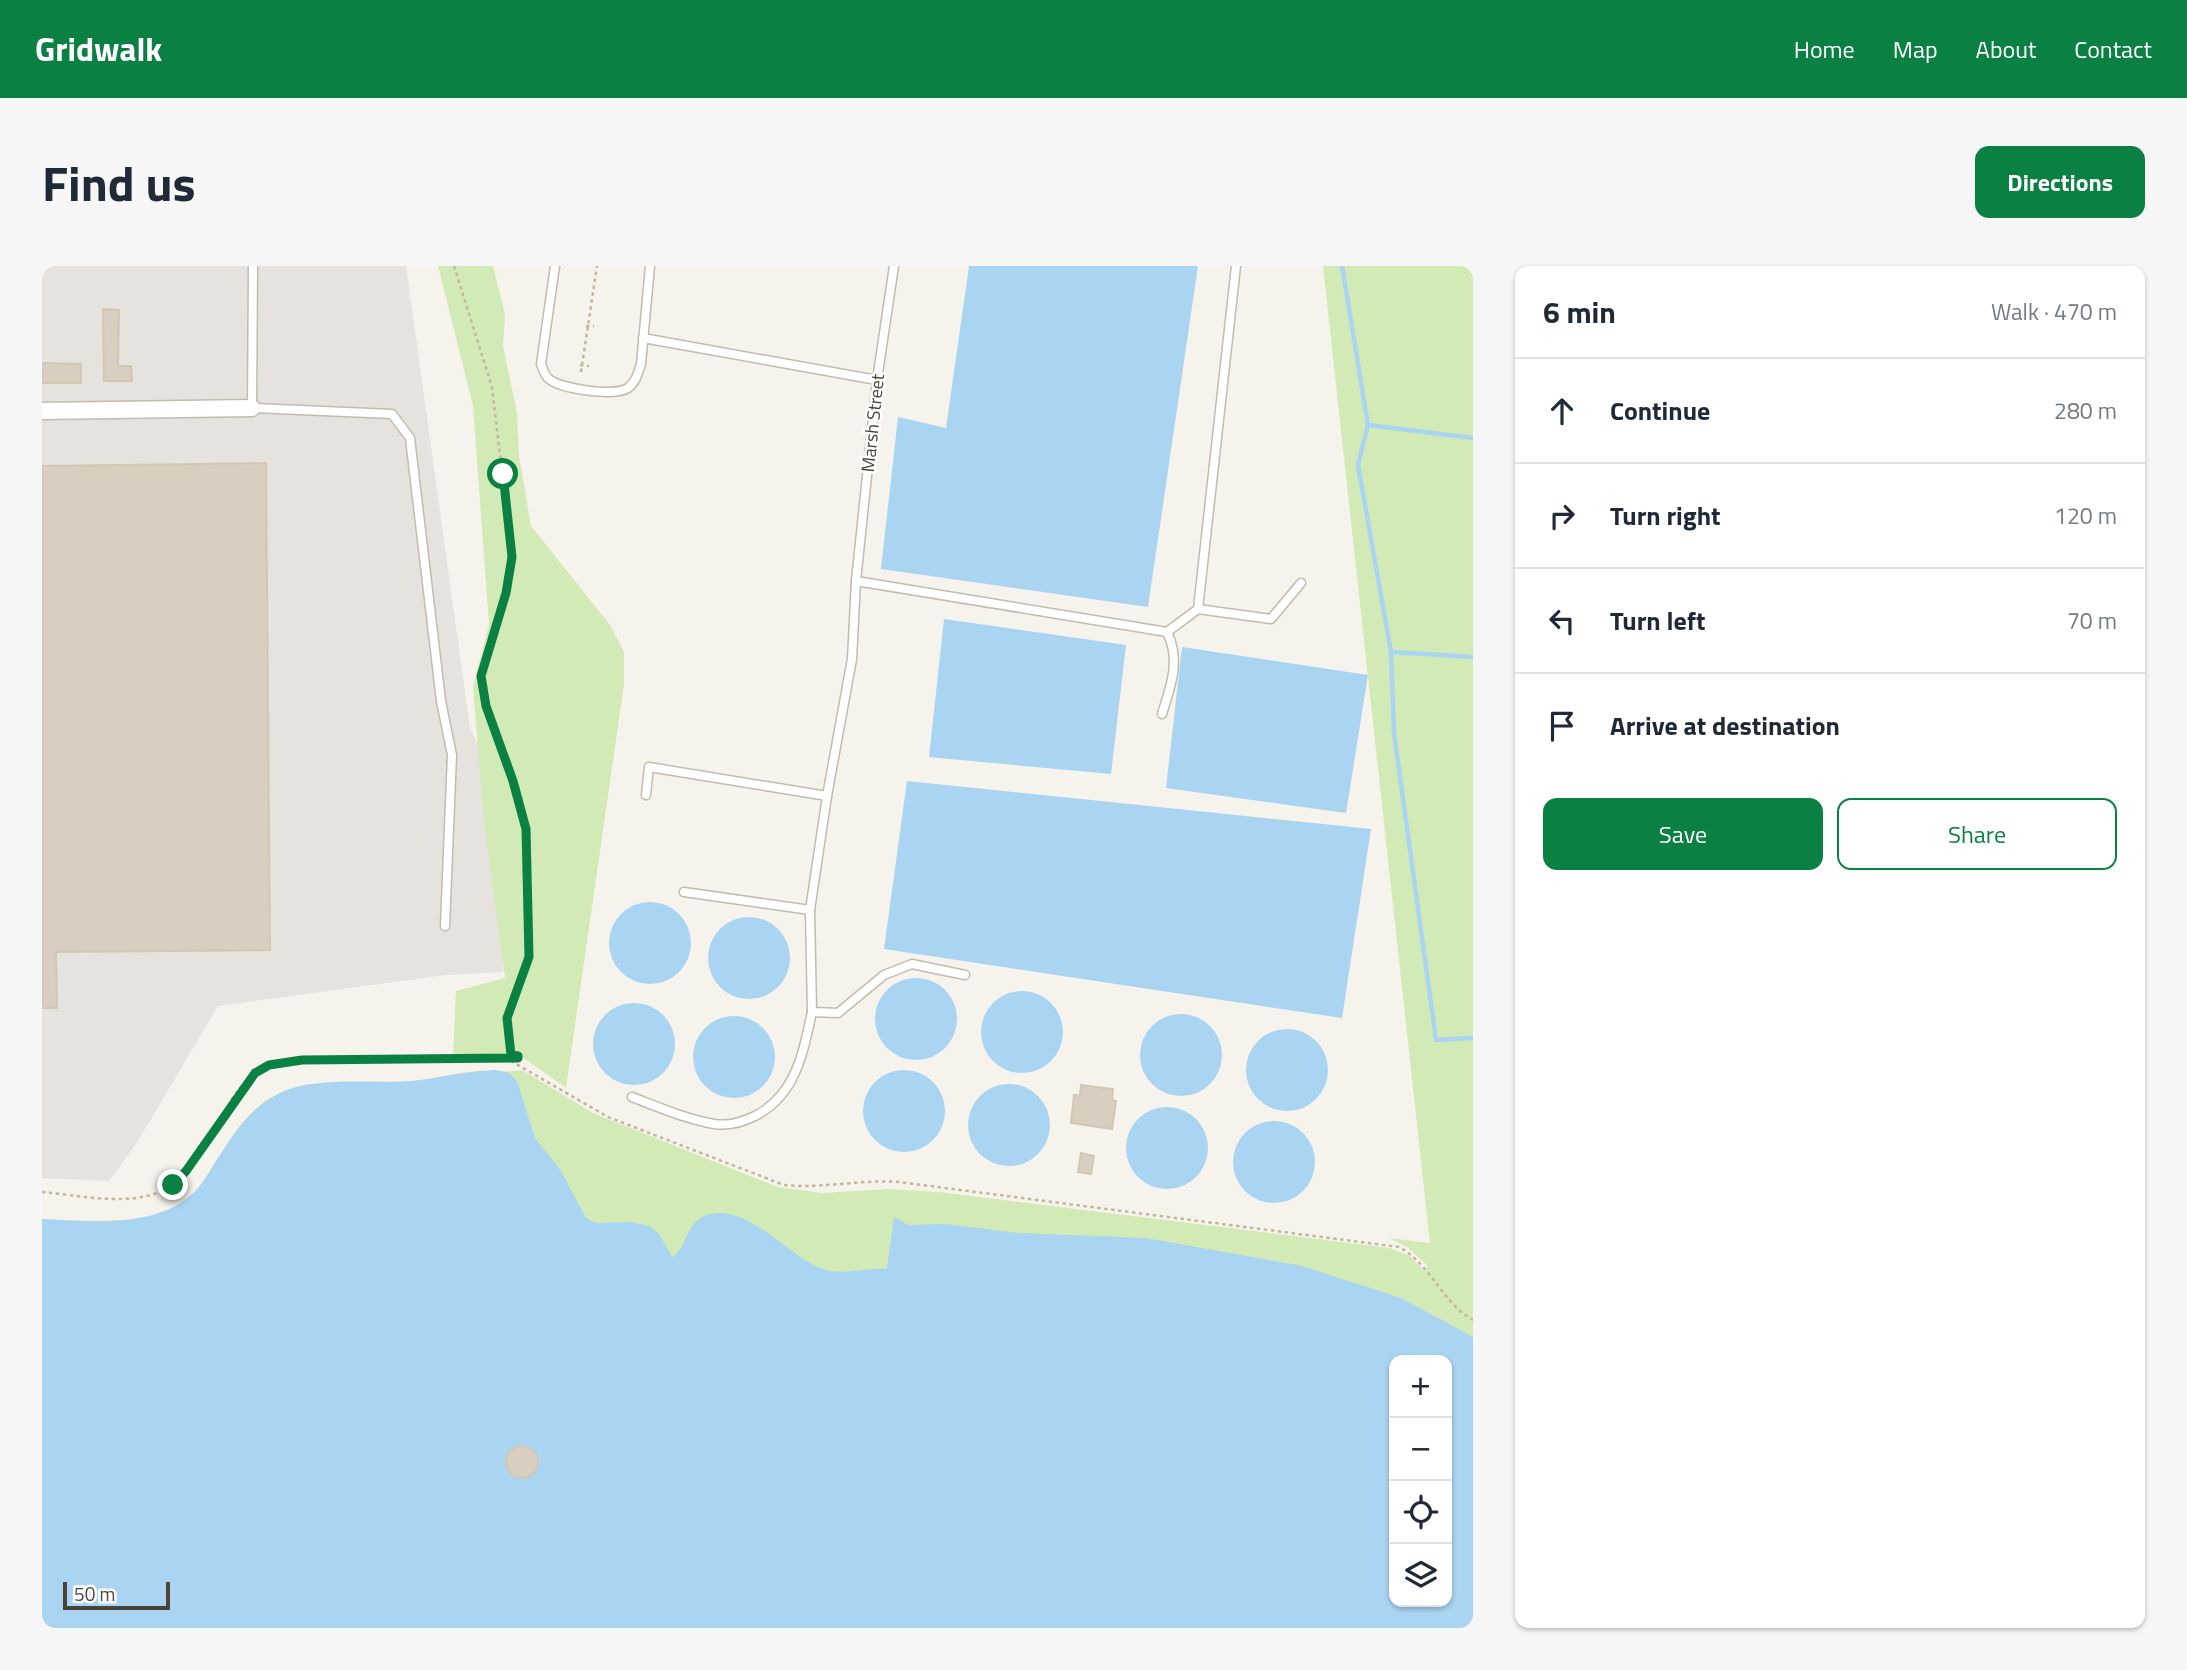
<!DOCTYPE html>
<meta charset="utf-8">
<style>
:root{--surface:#fff;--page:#f6f6f7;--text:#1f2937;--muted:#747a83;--line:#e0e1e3;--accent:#0b8043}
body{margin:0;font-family:"Titillium Web",sans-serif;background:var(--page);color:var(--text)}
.controls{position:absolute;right:21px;bottom:21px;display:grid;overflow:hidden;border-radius:14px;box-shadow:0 2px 5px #0004}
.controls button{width:63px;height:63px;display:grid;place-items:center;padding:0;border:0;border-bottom:2px solid var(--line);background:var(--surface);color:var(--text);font:35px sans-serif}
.scale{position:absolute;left:21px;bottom:18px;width:107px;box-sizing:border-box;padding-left:7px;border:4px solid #4b4439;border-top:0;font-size:19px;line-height:24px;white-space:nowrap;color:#4b4439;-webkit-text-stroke:5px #fff;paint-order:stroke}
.stop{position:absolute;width:21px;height:21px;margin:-16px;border:5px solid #0b8043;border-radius:50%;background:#fff}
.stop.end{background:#0b8043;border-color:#fff;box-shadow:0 2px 7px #0008}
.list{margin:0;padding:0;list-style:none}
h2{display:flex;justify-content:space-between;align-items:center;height:91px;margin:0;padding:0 28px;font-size:30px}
h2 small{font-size:23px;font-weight:400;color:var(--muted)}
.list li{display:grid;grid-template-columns:46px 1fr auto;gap:21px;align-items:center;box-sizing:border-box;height:105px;padding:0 28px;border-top:2px solid var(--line)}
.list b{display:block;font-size:26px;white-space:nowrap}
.list em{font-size:23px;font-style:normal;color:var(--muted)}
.actions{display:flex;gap:14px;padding:21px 28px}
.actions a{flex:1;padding:16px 0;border:2px solid var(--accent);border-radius:14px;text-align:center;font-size:24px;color:var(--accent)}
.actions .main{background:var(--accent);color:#fff}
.icon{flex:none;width:38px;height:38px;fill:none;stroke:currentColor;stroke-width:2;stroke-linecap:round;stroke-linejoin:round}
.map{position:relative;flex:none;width:1431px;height:1362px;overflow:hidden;border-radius:14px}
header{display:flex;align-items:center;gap:42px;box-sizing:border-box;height:98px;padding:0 35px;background:var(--accent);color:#fff}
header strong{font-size:33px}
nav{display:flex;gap:38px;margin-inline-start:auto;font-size:24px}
.intro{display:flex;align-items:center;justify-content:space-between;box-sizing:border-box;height:168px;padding:0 42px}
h1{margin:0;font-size:49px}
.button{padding:18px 32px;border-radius:14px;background:var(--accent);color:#fff;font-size:24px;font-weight:700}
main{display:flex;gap:42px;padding:0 42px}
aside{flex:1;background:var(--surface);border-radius:14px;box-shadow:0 2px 5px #0004}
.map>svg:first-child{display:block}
.industrial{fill:#e6e2dd}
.green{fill:#d2eab5}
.water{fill:#a9d4f2;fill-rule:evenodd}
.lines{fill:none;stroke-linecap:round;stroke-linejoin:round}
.stream{stroke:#a9d4f2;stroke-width:4.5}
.building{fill:#d8cfc1;stroke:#d3c7b4;stroke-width:2}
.service-casing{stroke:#c2bbae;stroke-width:11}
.minor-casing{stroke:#c2bbae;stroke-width:19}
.path{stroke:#c4b79f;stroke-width:2.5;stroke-dasharray:3.5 3.5;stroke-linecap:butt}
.service{stroke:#fff;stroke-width:8}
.minor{stroke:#fff;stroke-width:16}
.route{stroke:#0b8043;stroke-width:9}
.labels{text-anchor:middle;stroke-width:5;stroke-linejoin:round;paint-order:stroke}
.street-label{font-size:18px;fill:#4b4439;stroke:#fff}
</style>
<header>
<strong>Gridwalk</strong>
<nav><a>Home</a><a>Map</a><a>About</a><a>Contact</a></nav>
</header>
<div class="intro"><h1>Find us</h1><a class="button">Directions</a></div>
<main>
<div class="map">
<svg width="1431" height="1362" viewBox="0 0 1431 1362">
<rect width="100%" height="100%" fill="#f6f3ec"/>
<polygon class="industrial" points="0,0 364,0 428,462 464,536 461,706 404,709 176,740 96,875 67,915 0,912"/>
<g class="green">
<polygon points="396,0 451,0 463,48 461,80 475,147 477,190 489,260 568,359 582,386 582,418 524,822 476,788 411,791 414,725 463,712 442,555 431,421 447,358 431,140"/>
<path d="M1281,0H1431V1137L1405,1094H1352L0,953C36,955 93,958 127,945C176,926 182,847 243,825C283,811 329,819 370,815C391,813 412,807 433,805C449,804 465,807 480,804L551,847L736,921L780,927L847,923L897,926L1348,982L1368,990L1384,1006L1385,999L1365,981L1347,972L1388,977Z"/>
</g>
<g class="water">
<polygon points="927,0 1156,0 1106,341 839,303 856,151 904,162"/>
<polygon points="902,353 1084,379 1069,508 887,491"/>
<polygon points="1140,381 1326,409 1304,547 1124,522"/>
<polygon points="865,515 1329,563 1300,752 842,683"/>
<circle cx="608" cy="677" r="41"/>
<circle cx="707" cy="692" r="41"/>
<circle cx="874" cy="753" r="41"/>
<circle cx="980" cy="766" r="41"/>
<circle cx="592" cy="778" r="41"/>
<circle cx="1139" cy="789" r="41"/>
<circle cx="692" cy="791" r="41"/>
<circle cx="1245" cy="804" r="41"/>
<circle cx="862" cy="845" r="41"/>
<path d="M454,804L467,807L475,815L493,872L519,905L544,952L554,957L588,956L607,960L617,968L630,991C645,982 644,958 662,950C703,933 747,992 781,1003C801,1010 825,1001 845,1003L852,951L866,959L902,958L977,967L1104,972L1260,1000L1359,1032L1431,1071V1362H0V953C53,956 129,964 162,914C184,881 200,846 238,827C273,810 331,818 370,815C398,812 425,805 454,804ZM1352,1094H1405V1336H1352Z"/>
<circle cx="967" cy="859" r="41"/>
<circle cx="1125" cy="882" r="41"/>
<circle cx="1232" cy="896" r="41"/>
</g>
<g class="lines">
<g class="stream">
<polyline points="1300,0 1326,159 1316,199 1349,386 1352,467 1394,774 1431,772"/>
<polyline points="1326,159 1431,172"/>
<polyline points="1349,386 1431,391"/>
</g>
</g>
<g class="building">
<polygon points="61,43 77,44 76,100 89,100 90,115 62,115"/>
<polygon points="0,97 39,98 39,117 0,117"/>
<polygon points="224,197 228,684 14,686 15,742 0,742 0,200"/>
<polygon points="1039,819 1071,823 1070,834 1074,835 1070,863 1029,857 1032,829 1038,830"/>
<polygon points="1039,887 1052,890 1049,908 1036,906"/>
<circle cx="480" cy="1196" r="16"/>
</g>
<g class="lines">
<defs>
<g id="service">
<polyline points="211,0 210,142 350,148 368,172 399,435 410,489 403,660"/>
<path d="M513,0L499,98C501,103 502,109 507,113C519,123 572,131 586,122C594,116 596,107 599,98L608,0"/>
<polyline points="601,72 835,114"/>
<polyline points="814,315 1125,366 1156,343 1194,0"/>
<polyline points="1156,343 1229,353 1259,317"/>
<path d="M1120,448C1129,419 1139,394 1125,366"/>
<polyline points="604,529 607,501 785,530"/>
<polyline points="642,626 768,644 785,530 810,393 814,315 835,114 852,0"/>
<polyline points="768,644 770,746 796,747 842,709 870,698 923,709"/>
<path d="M590,831C616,841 644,853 672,858C686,860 701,856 713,850C754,829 761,787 770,746"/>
</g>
<polyline id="minor" points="0,145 210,142"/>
</defs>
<use href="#service" class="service-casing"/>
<use href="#minor" class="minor-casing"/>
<g class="path">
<polyline points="412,0 450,121 470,291 464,327 439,409 444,440 471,515 484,563 487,691 466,745 469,789 476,790 469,795"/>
<polyline points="544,60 552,60"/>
<polyline points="538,99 547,100"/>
<polyline points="539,106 555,0"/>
<path d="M0,926C35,929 78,939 112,928C164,913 174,835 214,806C227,796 244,797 260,794L469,795L566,851L742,919C781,923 819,913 857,916L1357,981C1389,998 1400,1037 1431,1054"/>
</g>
<use href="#service" class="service"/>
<use href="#minor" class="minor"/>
</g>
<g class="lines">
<polyline class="route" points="131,919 144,905 213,807 227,799 260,794 476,792 476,790 469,789 465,752 487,691 484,563 471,515 444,440 439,410 464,327 470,291 461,208"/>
</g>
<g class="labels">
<g class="street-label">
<text transform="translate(831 157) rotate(-84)" y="6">Marsh Street</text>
</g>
</g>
</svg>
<div class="controls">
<button>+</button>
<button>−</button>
<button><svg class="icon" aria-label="locate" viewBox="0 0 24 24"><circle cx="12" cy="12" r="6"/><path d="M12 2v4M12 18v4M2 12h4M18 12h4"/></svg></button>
<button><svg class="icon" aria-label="layers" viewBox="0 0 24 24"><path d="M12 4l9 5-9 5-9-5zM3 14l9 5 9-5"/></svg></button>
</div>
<div class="scale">50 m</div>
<div class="stop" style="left:461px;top:208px"></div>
<div class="stop end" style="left:131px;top:919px"></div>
</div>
<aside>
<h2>6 min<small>Walk · 470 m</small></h2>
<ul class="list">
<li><svg class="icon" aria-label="ahead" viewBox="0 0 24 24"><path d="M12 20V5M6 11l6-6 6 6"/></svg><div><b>Continue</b></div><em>280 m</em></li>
<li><svg class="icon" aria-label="right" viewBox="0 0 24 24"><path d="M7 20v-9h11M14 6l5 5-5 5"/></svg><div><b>Turn right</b></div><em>120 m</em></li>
<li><svg class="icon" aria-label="left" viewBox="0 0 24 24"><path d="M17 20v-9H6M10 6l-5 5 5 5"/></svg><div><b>Turn left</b></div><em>70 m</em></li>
<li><svg class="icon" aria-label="arrive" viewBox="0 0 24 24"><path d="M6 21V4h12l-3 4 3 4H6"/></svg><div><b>Arrive at destination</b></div></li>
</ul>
<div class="actions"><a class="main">Save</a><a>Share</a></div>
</aside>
</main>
